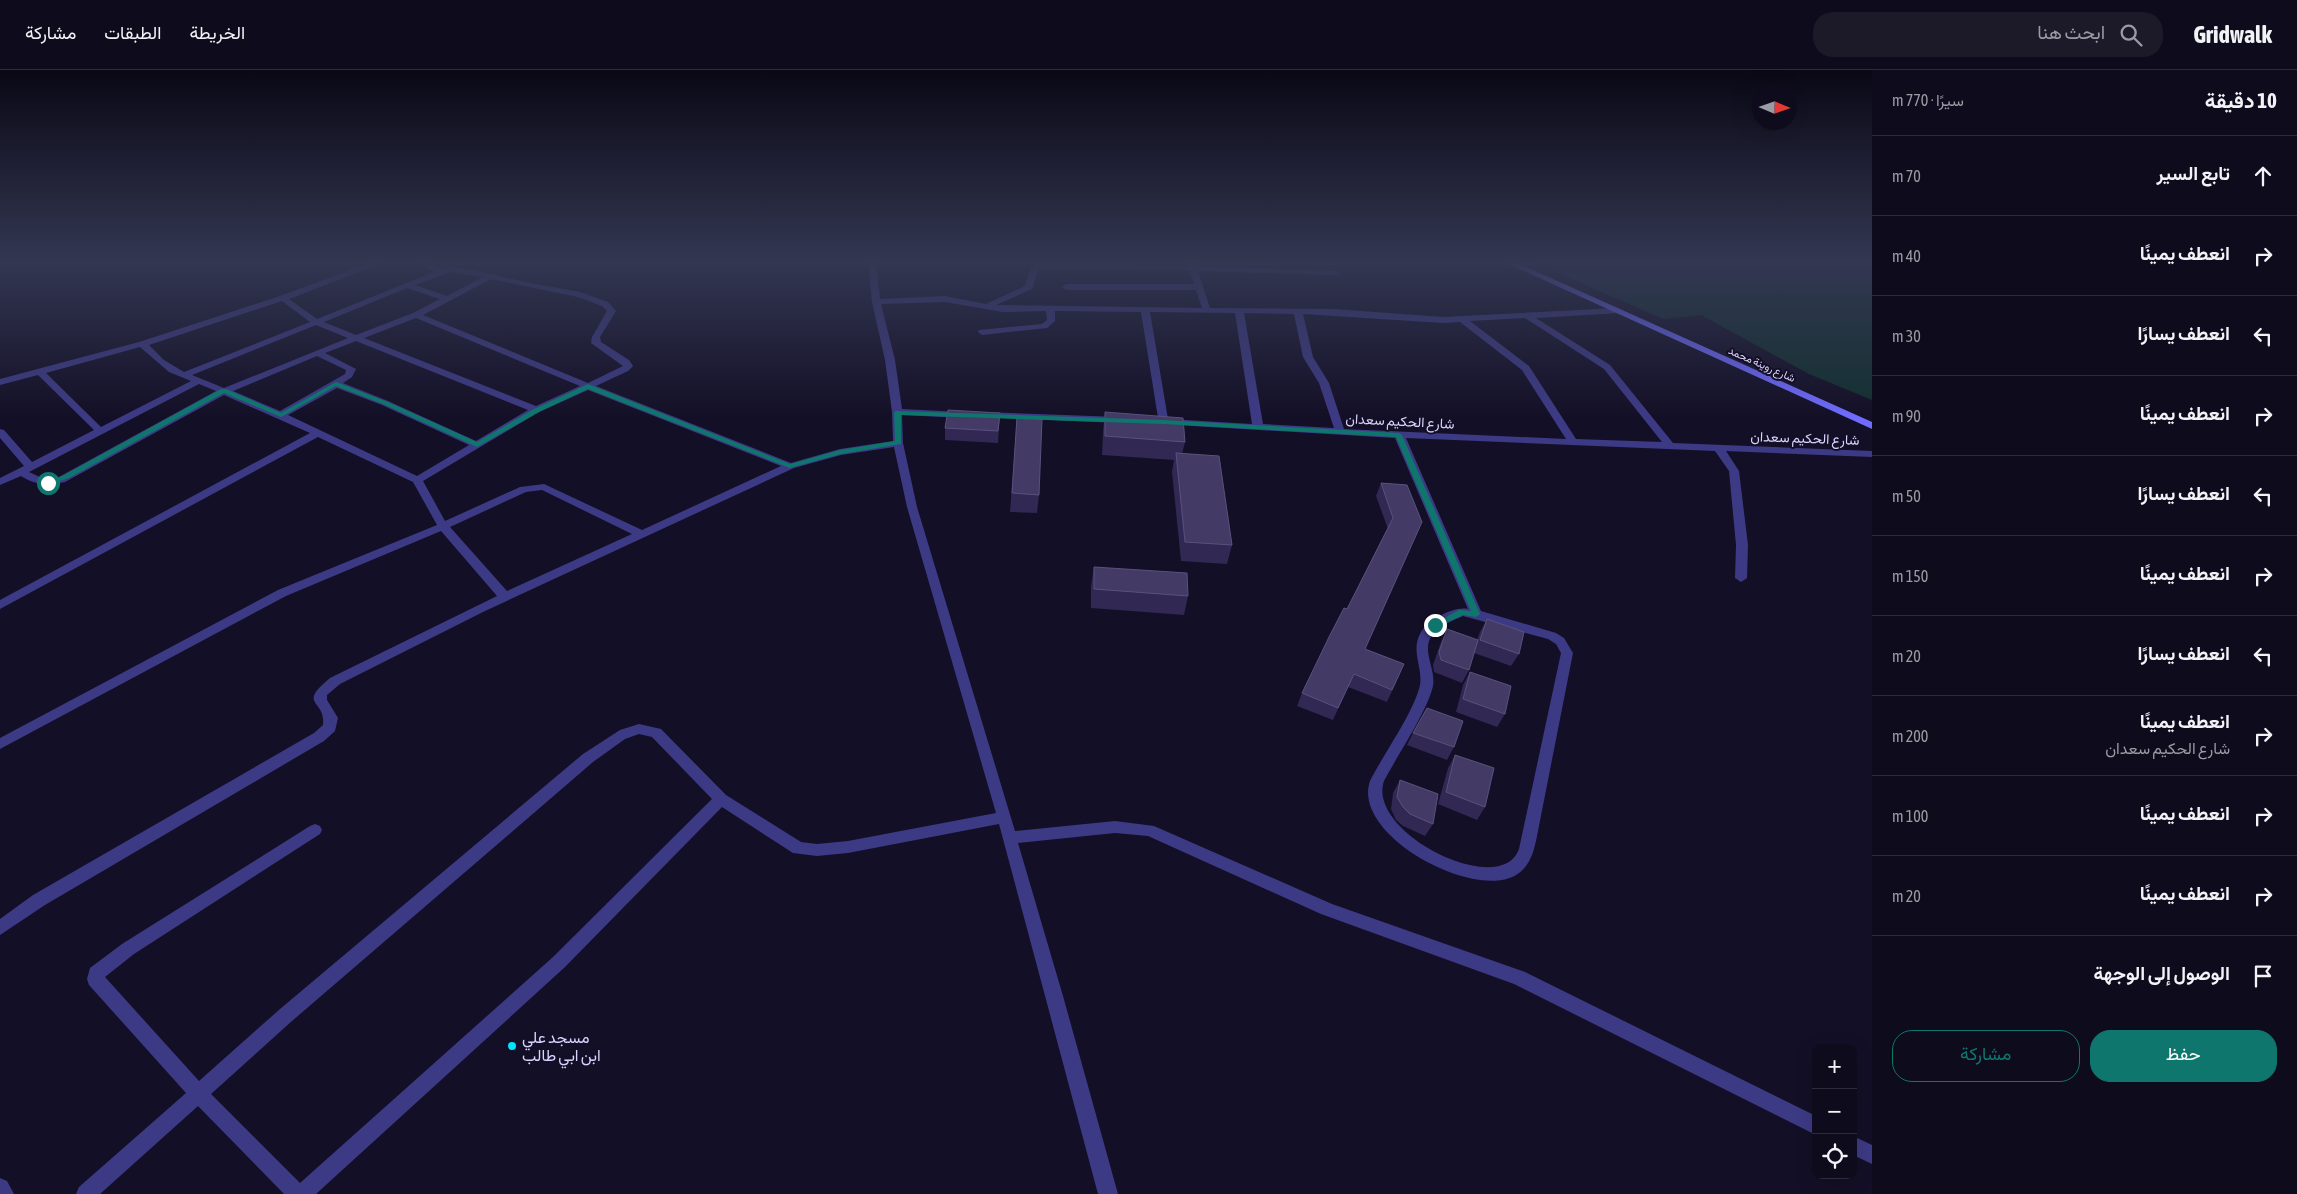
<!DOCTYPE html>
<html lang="ar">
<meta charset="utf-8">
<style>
:root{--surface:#0e0b1c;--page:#1c1929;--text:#f1f3f6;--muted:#9b9ba3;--line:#2e2b3b;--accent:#0f766e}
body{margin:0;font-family:"Asap Condensed",Vazirmatn,sans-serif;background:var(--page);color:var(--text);direction:rtl}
.controls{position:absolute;right:15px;bottom:15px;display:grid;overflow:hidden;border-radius:10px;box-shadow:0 5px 20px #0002}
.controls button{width:45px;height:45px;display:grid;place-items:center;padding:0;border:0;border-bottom:1px solid var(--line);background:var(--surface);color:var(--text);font:25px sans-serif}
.compass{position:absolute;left:1752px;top:15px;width:45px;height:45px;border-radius:50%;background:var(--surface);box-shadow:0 5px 20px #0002;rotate:92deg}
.stop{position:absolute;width:15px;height:15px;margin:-11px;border:4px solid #0f766e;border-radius:50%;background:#fff}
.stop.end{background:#0f766e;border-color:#fff;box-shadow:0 1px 5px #0008}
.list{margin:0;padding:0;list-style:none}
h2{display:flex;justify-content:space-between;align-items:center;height:65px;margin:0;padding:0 20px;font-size:21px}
h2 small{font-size:16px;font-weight:400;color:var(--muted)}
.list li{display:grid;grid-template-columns:32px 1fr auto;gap:15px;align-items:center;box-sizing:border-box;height:80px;padding:0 20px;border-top:1px solid var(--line)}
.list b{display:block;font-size:19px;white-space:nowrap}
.list p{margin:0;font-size:16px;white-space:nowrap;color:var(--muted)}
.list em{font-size:16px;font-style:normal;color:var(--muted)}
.actions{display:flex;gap:10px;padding:15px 20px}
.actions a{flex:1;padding:11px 0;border:1px solid var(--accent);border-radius:20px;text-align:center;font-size:18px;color:var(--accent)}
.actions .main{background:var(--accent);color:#fff}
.icon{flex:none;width:28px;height:28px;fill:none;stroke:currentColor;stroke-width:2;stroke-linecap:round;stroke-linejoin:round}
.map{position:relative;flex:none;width:1872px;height:1124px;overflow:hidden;direction:ltr}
header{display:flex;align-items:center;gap:30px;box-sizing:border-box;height:70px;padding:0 25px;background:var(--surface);border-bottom:1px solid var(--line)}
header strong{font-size:24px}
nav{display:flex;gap:28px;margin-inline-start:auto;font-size:18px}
.search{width:350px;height:45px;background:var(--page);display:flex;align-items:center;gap:12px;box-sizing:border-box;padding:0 18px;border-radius:20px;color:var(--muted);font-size:19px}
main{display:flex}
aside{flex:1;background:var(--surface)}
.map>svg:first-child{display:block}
.green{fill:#12302f}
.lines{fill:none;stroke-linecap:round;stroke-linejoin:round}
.minor{fill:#3d3a85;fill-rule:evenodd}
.secondary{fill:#6f6bff;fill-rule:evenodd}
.wall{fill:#312854}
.building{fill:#433a66;stroke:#5a527e}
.route{fill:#0f766e}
.poi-dot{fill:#00e5ff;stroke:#130f26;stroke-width:2}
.labels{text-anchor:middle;stroke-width:4;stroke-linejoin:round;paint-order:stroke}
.far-street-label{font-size:11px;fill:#d9d4ff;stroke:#130f26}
.street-label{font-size:14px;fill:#d9d4ff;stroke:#130f26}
.near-poi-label{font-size:16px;fill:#d9d4ff;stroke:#130f26;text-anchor:start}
</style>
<header>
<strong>Gridwalk</strong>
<div class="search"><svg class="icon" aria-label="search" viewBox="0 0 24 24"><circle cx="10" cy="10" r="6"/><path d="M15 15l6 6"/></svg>ابحث هنا</div>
<nav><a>الخريطة</a><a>الطبقات</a><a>مشاركة</a></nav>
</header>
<main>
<aside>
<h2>10 دقيقة<small>سيرًا · 770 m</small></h2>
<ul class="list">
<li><svg class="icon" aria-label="ahead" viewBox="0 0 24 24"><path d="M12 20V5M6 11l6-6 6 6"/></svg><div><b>تابع السير</b></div><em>70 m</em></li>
<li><svg class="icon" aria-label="right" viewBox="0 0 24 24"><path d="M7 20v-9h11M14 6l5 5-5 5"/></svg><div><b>انعطف يمينًا</b></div><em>40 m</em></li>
<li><svg class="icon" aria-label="left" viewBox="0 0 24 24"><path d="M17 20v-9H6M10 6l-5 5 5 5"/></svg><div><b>انعطف يسارًا</b></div><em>30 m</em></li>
<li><svg class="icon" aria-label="right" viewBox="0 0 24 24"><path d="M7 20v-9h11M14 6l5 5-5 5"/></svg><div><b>انعطف يمينًا</b></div><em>90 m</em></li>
<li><svg class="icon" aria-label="left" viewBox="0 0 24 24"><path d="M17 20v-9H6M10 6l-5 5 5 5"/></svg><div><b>انعطف يسارًا</b></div><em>50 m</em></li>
<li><svg class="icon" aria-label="right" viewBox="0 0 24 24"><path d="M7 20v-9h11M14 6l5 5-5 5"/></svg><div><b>انعطف يمينًا</b></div><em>150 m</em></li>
<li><svg class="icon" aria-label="left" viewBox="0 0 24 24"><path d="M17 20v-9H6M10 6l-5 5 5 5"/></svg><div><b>انعطف يسارًا</b></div><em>20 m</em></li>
<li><svg class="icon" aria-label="right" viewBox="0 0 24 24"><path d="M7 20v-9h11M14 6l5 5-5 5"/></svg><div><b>انعطف يمينًا</b><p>شارع الحكيم سعدان</p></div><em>200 m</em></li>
<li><svg class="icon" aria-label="right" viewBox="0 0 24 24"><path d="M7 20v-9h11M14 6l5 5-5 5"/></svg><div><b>انعطف يمينًا</b></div><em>100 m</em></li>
<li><svg class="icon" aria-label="right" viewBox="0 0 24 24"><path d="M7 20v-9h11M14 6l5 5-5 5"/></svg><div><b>انعطف يمينًا</b></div><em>20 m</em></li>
<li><svg class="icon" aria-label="arrive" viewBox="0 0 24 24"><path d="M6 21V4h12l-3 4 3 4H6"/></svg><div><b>الوصول إلى الوجهة</b></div></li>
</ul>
<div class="actions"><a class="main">حفظ</a><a>مشاركة</a></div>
</aside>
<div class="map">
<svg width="1872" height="1124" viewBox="0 0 1872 1124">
<rect width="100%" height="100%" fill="#130f26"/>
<polygon class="green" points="1538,191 1872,191 1872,330 1809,304 1701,245 1663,249 1538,194"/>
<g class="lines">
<g class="minor">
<path d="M375,191H387L289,229L317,249L434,202L416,191H426L442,199L450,197L468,199L530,213L580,222L608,232L616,241L600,267L601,272L629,290L633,296L628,301L596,316L791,393L840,379L893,371L892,342L885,290L872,232L868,191H876L880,229L945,226L986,234L1025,216L1030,199L1037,195L1188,196L1187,191H1195L1197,196L1335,201L1339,203L1335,205L1198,201L1210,238L1334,239L1443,247L1617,238L1620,239V243L1536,248L1610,295L1673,373L1872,381V387L1726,381L1739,401L1748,475L1747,508L1741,512L1735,508L1736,475L1729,401L1715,381L1406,368L1481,541L1556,563L1564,568L1573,583L1537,766C1534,781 1530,797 1516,805C1474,831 1351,765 1370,711C1383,685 1414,642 1420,615C1423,597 1410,580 1421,562C1429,550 1453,536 1468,539L1395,368L1159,354L1141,242L1055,241V251L1047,258L982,265L978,262L979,260L1042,254L1047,250L1046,241L1003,242L945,232L881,234L895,290L902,339L963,342L968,345L963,348L902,345L903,373L917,437L1015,761L1115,751L1154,756L1332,834L1525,902L1816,1046V1065L1514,914L1321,844L1148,766L1115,763L1018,773L1063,926L1118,1124H1098L999,754L848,783L817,786L793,783L722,737L565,897L316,1124H284L198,1036L100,1124H76L79,1117L186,1023L89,915L87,909L90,898L122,874L310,756L315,754L320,756L322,760L320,764L134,884L105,907L199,1011L280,939L583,684L620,660L639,654L661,659L726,725L801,772L817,774L848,771L996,743L907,437L894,377L841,385L794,398L485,541L340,614L327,625V630L338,648L335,661L324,671L45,835L0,865V849L33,825L314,663L323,655C326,629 296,636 330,608L497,526L441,461L286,526L0,679V668L278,520L437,455L413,412L318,367L0,539V530L310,363L224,325L65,412C48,416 35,415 21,406L0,415V408L24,396L0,368V359L4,360L32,392L94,360L38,305L0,315V309L139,272L280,226ZM1039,199L1190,200L1194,214H1066L1062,217L1066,220H1196L1202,238L996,235L1032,219ZM451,202L483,207L447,226L415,215ZM491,209L578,227L602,236L607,241L592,267L591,273L623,296L588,313L423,245ZM407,218L440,229L413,243L356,265L324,252ZM282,231L310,252L184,302L164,290L149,275ZM1150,242L1235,243L1252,354L1168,349ZM1244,243L1294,244L1303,287L1319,313L1334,358L1263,354ZM1303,244L1443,253L1460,252L1522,300L1566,369L1344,359L1329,313L1313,287ZM416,248L580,316L536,336L364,268ZM1525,248L1604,299L1662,372L1576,369L1529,296L1470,251ZM316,255L348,268L224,318L192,305ZM356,271L528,340L476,371L388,331L343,313L352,307L356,299L325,283ZM140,277L169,302L191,311L101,357L46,303ZM317,286L346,300L345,304L280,341L233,321ZM199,314L216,321L57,408H42L29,402ZM337,318L382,335L469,375L417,406L288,345ZM588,320L781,396L642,460L544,414L520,417L445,451L423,411L539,342ZM542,420L632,464L507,521L450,457L526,422ZM1463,546L1548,569L1556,574L1561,583L1519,779C1501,830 1366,763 1384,711C1397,686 1427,642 1433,616C1436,600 1422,581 1431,567C1438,556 1452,551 1463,546ZM639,664L652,667L712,729L553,887L300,1113L211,1024L292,951L593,692L625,669Z"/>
<polygon points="983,342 1120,347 1125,350 1120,353 980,347 978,345"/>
<polygon points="1853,1066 1872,1075 1872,1094 1853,1085"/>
<polygon points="0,1108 7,1111 14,1124 0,1124"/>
</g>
<polygon class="secondary" points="1502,191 1513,191 1872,352 1872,359"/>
</g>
<g class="wall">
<polygon points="1105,342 1185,372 1182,384 1232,475 1227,494 1181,491 1172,402 1174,390 1102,385 1103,361"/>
<polygon points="1000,343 998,373 945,370 945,358"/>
<polygon points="1017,347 1039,425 1037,443 1010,442"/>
<polygon points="1381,413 1407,415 1365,579 1404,594 1387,632 1348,617 1333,650 1297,636 1302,623 1347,539 1388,459 1376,426"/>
<polygon points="1094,497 1188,526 1184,545 1091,538 1091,516"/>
<polygon points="1487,549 1519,584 1511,596 1474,583 1469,600 1462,613 1434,602 1433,595 1441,572 1447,559 1477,570 1480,562"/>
<polygon points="1470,602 1505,644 1497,657 1456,642 1463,615"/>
<polygon points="1413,663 1454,677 1447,690 1407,675"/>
<polygon points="1455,685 1485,737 1477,750 1438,734 1448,698"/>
<polygon points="1400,710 1433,754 1425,766 1403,756 1396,750 1391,739 1393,723"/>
</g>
<g class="building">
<polygon points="948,340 1000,343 998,361 945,358"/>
<polygon points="1105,342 1183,348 1185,372 1105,366"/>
<polygon points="1017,347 1042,349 1039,425 1012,423"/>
<polygon points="1176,383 1219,386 1232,475 1185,472"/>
<polygon points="1381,413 1407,415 1422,452 1365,579 1404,594 1392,620 1354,604 1338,638 1302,623 1330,565 1344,538 1347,539 1393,448"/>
<polygon points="1094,497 1187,503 1188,526 1094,519"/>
<polygon points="1487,549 1524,562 1519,584 1480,570"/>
<polygon points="1447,559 1478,570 1469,600 1441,590 1439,582"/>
<polygon points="1470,602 1511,616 1505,644 1463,629"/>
<polygon points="1427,638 1463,651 1454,677 1413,663"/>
<polygon points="1455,685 1494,698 1485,737 1446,722"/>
<polygon points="1400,710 1438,724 1433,754 1410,744 1403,737 1397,727"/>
</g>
<linearGradient id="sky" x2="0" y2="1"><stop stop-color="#0a0815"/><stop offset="0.55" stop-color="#333752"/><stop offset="1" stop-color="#333752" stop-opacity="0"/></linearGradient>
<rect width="1872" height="348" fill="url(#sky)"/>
<polygon class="route" points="336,312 388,332 477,372 534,339 588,314 790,394 840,380 895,371 894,342 897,341 1163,350 1399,363 1402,365 1480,544 1476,547 1463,545 1435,558 1431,555 1459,540 1471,541 1396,367 1163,354 901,345 901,374 841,384 790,398 588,319 539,342 477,377 383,334 336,316 281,347 224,323 69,408 48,415 45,413 64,405 221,319 226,319 281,343"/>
<circle class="poi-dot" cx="512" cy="976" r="5"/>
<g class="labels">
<g class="far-street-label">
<text transform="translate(1762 294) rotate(24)" y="4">شارع روينة محمد</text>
</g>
<g class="street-label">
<text transform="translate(1400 351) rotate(3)" y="5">شارع الحكيم سعدان</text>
<text transform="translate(1805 368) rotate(2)" y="5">شارع الحكيم سعدان</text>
</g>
<g class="near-poi-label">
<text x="522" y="973">مسجد علي<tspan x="522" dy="18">ابن ابي طالب</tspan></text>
</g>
</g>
</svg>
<div class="controls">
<button>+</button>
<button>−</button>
<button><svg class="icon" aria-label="locate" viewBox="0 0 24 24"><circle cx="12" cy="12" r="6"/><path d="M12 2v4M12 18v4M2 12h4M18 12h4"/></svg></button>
</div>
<svg class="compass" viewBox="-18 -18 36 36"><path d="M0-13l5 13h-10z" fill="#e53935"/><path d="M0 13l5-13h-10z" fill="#9b9ba3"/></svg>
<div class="stop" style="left:48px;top:413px"></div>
<div class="stop end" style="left:1435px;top:555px"></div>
</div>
</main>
